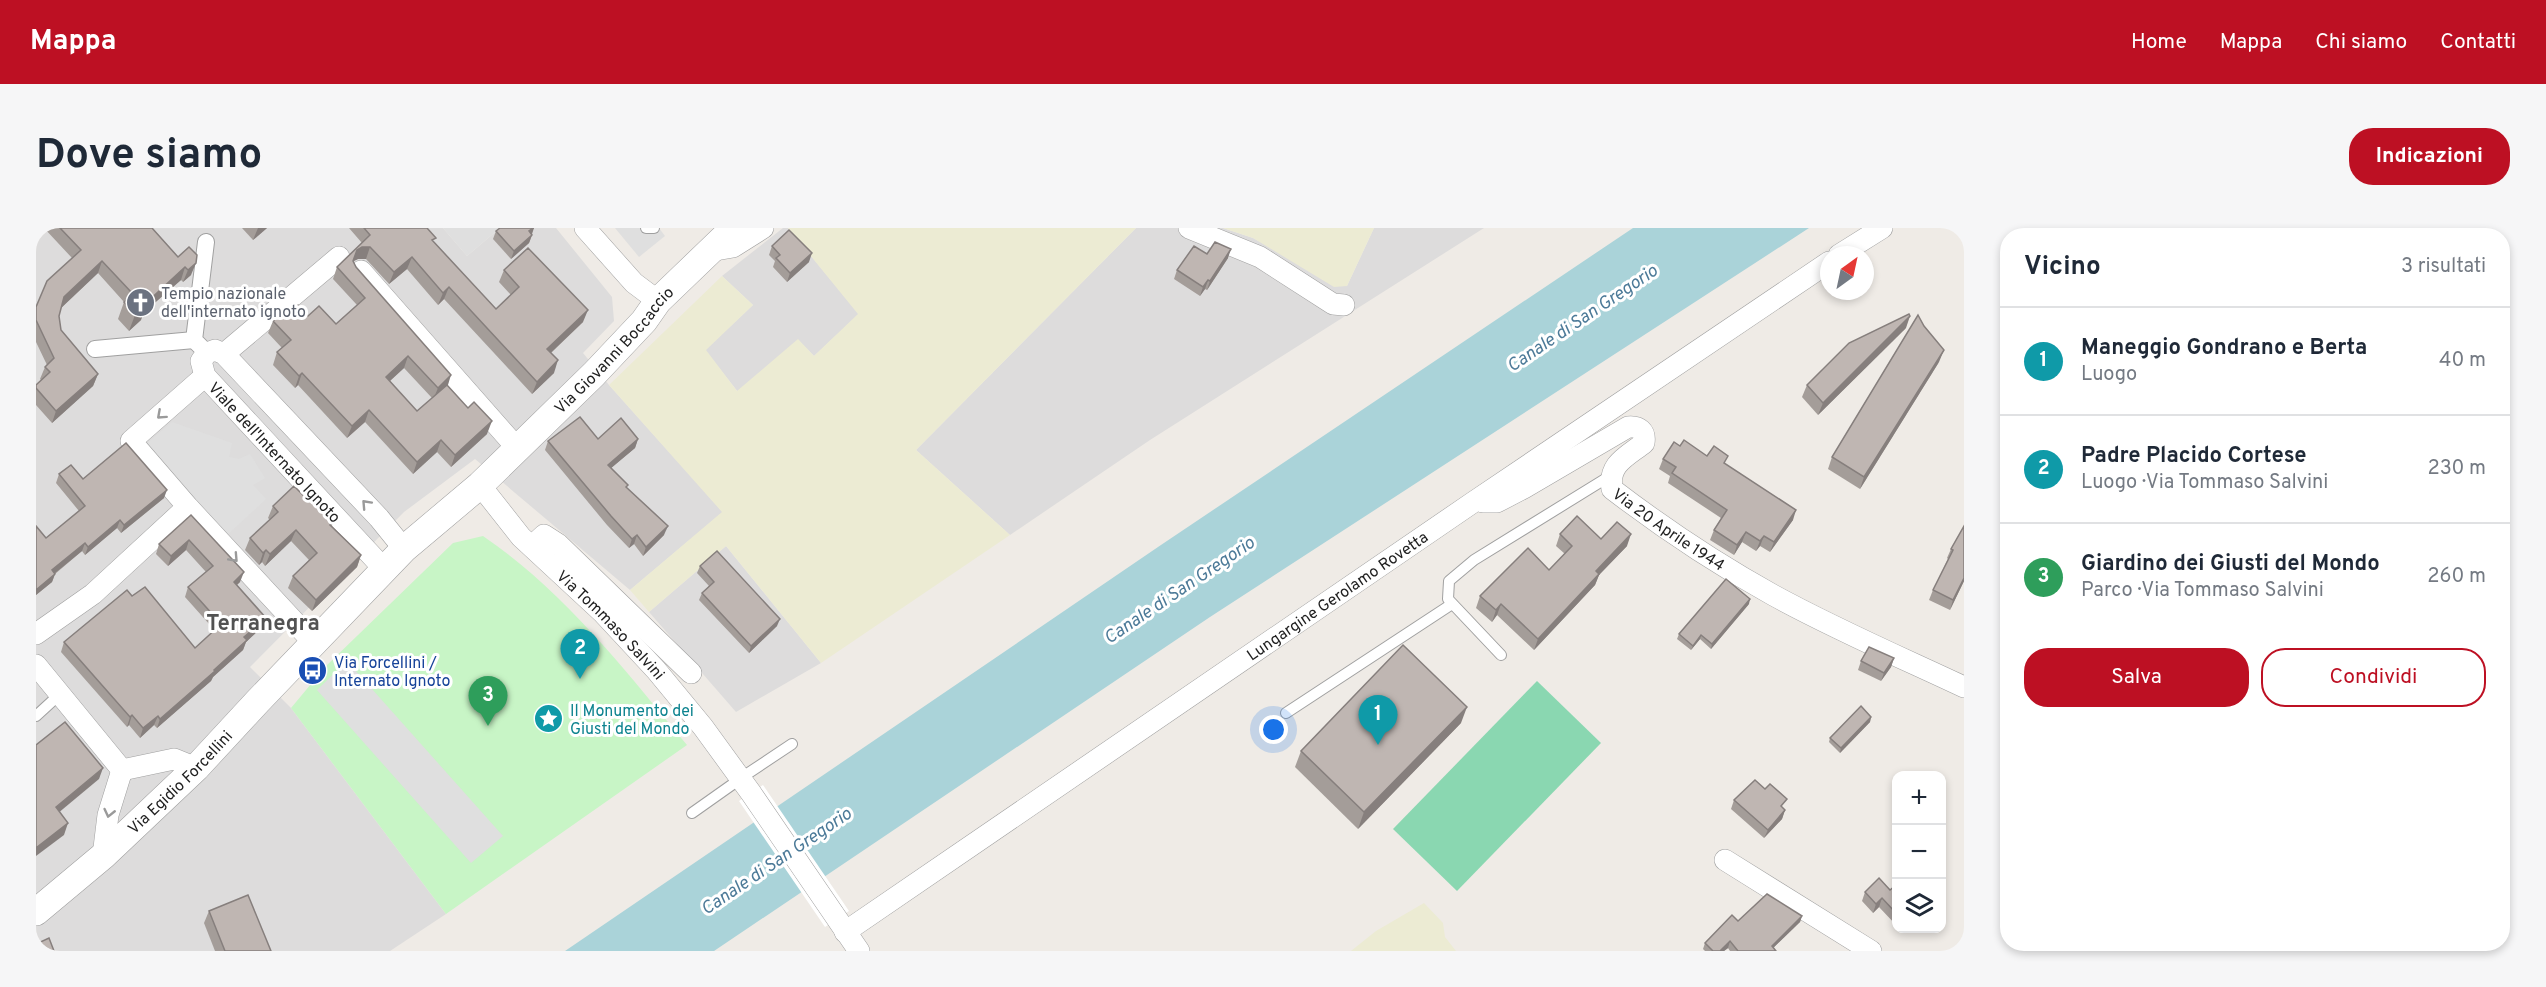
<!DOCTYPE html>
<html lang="it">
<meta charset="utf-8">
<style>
:root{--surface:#fff;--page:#f6f6f7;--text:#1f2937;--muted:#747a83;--line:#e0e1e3;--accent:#bd1023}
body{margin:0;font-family:Overpass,sans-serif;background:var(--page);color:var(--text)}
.controls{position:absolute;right:18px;bottom:18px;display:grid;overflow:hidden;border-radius:12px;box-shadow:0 3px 9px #0003}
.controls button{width:54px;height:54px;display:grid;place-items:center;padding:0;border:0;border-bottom:2px solid var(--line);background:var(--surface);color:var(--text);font:30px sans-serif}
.compass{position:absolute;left:1784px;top:18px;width:54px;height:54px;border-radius:50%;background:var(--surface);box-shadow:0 3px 9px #0003;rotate:33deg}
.you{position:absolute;left:1238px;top:502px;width:21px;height:21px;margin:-15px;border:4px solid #fff;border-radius:50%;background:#1a73e8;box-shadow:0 0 0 9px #1a73e833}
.badge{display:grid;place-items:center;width:39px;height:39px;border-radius:50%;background:var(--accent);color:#fff;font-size:20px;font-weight:700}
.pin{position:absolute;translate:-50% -50px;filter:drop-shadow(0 2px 3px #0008)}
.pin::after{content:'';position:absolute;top:32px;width:21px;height:18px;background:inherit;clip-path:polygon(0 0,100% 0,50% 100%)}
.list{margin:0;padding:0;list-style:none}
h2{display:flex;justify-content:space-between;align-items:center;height:78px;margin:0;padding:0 24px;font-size:26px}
h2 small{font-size:20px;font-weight:400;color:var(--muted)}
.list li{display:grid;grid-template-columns:39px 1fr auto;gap:18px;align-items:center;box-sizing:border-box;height:108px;padding:0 24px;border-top:2px solid var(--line)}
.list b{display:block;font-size:22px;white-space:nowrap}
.list p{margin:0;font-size:20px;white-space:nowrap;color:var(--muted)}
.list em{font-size:20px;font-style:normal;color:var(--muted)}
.actions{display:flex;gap:12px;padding:18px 24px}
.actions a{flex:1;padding:14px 0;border:2px solid var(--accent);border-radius:24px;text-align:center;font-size:21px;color:var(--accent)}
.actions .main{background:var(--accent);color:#fff}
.icon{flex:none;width:33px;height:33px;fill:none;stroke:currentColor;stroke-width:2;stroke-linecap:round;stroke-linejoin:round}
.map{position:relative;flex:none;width:1928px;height:723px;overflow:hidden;border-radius:24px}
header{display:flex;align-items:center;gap:36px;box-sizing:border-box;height:84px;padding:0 30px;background:var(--accent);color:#fff}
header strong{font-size:28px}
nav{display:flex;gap:33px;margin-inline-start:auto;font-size:21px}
.intro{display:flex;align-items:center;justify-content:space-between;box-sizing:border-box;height:144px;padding:0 36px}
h1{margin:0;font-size:42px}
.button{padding:15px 27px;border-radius:24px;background:var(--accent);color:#fff;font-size:21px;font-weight:700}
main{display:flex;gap:36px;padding:0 36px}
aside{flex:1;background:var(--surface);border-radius:24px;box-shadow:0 3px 9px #0003}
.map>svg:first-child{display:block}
.residential{fill:#dddcdc}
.farmland{fill:#ecebd3}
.park{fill:#c8f5c6}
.pitch{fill:#8ad7b1}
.parking{fill:#dfdfdf}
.water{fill:#aad3d9}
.pier{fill:#fff}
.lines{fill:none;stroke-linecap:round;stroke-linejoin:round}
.service-casing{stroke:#a0a0a0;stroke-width:12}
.pedestrian-casing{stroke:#a0a0a0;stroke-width:18}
.minor-casing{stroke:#a0a0a0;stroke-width:22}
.tertiary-casing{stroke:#a0a0a0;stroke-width:28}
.service{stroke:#fff;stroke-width:10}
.pedestrian{stroke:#fff;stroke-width:16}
.minor{stroke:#fff;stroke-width:21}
.tertiary{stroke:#fff;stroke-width:27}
.wall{fill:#a49d99;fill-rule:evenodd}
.shaded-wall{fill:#867f7d}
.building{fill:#bfb6b2;stroke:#867f7d;stroke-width:1.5}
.oneway{stroke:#9a9a9a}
.labels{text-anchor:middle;stroke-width:6;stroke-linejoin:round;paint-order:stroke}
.worship-label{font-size:16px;fill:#5b616d;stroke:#fff;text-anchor:start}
.street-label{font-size:16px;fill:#1f1f1f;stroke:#fff}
.transit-label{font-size:16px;fill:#164399;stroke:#fff;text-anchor:start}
.culture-label{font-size:16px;fill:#0d838f;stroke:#fff;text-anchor:start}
.water-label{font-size:18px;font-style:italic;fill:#4c7a98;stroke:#fff}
.district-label{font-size:22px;font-weight:bold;fill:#525252;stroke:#fff}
</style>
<header>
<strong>Mappa</strong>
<nav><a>Home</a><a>Mappa</a><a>Chi siamo</a><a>Contatti</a></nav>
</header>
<div class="intro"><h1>Dove siamo</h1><a class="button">Indicazioni</a></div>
<main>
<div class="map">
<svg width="1928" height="723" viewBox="0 0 1928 723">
<rect width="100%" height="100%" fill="#efebe6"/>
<g class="residential">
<polygon points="0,0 407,0 431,28 464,0 520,0 576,69 578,93 547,125 573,157 687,284 594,362 439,231 368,284 214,439 255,480 410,686 354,723 0,723"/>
<polygon points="747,0 752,0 823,86 778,128 762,112 702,164 669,122 717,77 686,48"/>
<polygon points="1100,0 1187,0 1217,10 1311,58 1338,0 1448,0 1114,212 974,307 880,222"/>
<polygon points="690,318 785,435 700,484 613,384"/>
</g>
<g class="farmland">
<polygon points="752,0 1100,0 880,222 974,307 785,435 690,318 613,384 594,362 686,284 573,157 686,48 717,77 670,122 701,163 762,111 778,128 822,86"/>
<polygon points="1187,0 1338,0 1311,58 1298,59 1217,10"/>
<polygon points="1388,675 1407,695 1409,709 1420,723 1315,723 1340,703"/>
</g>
<path class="park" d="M447,308C528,363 589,442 651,517L410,686L255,480L290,438L417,315Z"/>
<polygon class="pitch" points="1501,453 1565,515 1421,663 1357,601"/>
<g class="parking">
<polygon points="407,0 464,0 431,28"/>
<polygon points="579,0 623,0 629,8 603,29"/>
<polygon points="136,194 196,215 193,229 203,231 214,226 229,250 217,257 230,271 189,309 108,218"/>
<polygon points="311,433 467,608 435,635 281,462"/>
</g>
<polygon class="water" points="1597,0 1773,0 1174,389 678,723 529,723 1122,319"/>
<polygon class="pier" points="727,557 813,683 789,699 703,573"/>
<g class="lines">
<defs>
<g id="service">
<polyline points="610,0 618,0"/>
<polyline points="1465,427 1412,371 1413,353 1438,332 1574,248"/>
<polyline points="1250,485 1416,376"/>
<polyline points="0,488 24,466"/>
<polyline points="711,546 756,516"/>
<polyline points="656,585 697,556"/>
</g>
<g id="pedestrian">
<polyline points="170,14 158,112 171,125"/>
<polyline points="59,121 158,112"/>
</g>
<g id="minor">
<polyline points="549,0 598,55 622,73"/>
<polyline points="1153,0 1224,29 1297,76 1308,77"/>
<polyline points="674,23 697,19 727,0"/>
<polyline points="1803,27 1846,0"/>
<polyline points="325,43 481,220"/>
<polyline points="188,126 303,29"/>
<polyline points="169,148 95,213 152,279 277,414"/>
<path id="s1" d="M444,257L485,309L567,385L620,442L667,499L715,565L823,723"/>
<path id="s2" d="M1447,274H1461L1488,260L1592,199C1603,198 1610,203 1608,215C1590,229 1572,236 1576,261C1627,300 1681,336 1737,367C1799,401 1864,429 1928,459"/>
<polyline points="496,318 508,307 522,316 655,445"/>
<polyline points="349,342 169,148 165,133 171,125 179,122 188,126 343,290 368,321"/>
<polyline points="0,406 57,366 146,284"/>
<polyline points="0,437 86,542"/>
<polyline points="67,628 72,587 86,542 138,531 160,540"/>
<polyline points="1689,632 1835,723"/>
<path id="s3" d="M809,704L1436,275L1793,34"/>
</g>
<g id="tertiary">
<path id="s4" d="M0,684L67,628L160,540L222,473L368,321L444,257L558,146L608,93L622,73L698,0"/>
</g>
</defs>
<use href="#service" class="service-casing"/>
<use href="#pedestrian" class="pedestrian-casing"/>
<use href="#minor" class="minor-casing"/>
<use href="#tertiary" class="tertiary-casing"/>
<use href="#service" class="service"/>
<use href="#pedestrian" class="pedestrian"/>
<use href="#minor" class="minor"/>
<use href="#tertiary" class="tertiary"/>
</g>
<g class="wall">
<polygon points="8,0 116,0 142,29 155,47 147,54 145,52 107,85 105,92 93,103 82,91 88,74 62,45 25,80 23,88 25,102 62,146 57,158 16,195 0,177 0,157 5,152 4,151 9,139 11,137 0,114 0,79 36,30"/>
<polygon points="206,0 231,0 217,12"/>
<path d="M313,0H391L398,14L460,81L475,67L463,54L468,42L547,94L515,125L518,145L496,166L408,71L402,77L371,41L353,56L330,31H322L317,33L320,39L412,158L451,206L415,239L401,224L377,246L329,194L311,210L262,157L259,160L237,137L241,124L246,120L232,105L237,93L253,86L272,88L300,96L321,77L297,51L301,39L326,15ZM368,140L396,170L381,183L354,153Z"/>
<polygon points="460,3 496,6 496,7 493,15 475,31 457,11"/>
<polygon points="736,18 773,34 751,54 737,39 739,33 733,27"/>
<polygon points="1171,26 1192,30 1171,62 1169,61 1164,68 1138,51 1141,42"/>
<polygon points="1870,100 1782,187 1766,169 1771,157"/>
<polygon points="1903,134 1824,261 1792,241 1796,229"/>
<polygon points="562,211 602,211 599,220 575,240 628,307 607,328 598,316 593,320 571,297 509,222 512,213"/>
<polygon points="1644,218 1689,236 1757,292 1734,324 1724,318 1720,323 1706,314 1698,327 1674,312 1678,302 1685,290 1632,255 1634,248 1623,241 1627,231"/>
<polygon points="23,246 128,270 85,305 81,300 49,327 46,323 19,346 16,354 0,367 0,298 10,310 43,283 20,255"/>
<polygon points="268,268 297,294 296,298 325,327 321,339 276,383 252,360 257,348 273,332 255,313 229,338 226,334 223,337 209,322 214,310 234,292 232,290 237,278"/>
<polygon points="155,287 204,354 201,357 230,390 226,399 210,414 207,422 177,449 175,453 121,500 118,497 104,510 93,497 91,499 25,424 28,414 96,368 159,420 176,404 173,400 174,397 149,369 152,359 170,344 150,322 132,338 120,326 123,316"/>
<polygon points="1928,298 1928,353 1914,382 1893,372 1897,362 1912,331 1911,330 1915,321"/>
<polygon points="1524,306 1565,311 1591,318 1563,347 1559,357 1498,422 1461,387 1456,394 1440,380 1444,368 1513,342 1529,326 1520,318"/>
<polygon points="664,338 741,398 713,425 663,372 666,365 673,358 661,345"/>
<polygon points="1713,376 1675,421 1664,411 1655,422 1641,411 1643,406"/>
<polygon points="1858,430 1855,439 1845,453 1822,442 1825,433"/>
<polygon points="1835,489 1834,494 1804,525 1793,514 1794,510"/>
<polygon points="1425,495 1322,601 1259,539 1265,523"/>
<polygon points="1698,572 1747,580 1749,582 1746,591 1728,610 1695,581"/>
<polygon points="1860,657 1860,697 1843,679 1837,685 1826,673 1829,664 1854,662"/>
<polygon points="173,683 235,723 179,723 168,695"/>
<polygon points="1766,688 1764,694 1737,720 1740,723 1694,723 1692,720 1688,723 1669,723 1667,721 1669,715 1702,693"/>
</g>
<g class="shaded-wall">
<polygon points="222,0 231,0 217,12"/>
<polygon points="497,0 498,0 496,6 490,11 493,3"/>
<polygon points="496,7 493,15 475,31 478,23"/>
<polygon points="326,19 334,19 330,31 322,31 316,34 321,22"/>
<polygon points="1195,21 1192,30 1171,62 1174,53"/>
<polygon points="776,25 773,34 751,54 754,45"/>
<polygon points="376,29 371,41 353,56 358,44"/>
<polygon points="66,33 62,45 24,81 28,69"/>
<polygon points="160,35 155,47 147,54 152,42"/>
<polygon points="149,39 145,52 107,85 105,92 93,103 99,87 107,77"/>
<polygon points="1172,52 1169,61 1164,68 1167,59"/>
<polygon points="413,59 408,71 402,77 407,65"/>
<polygon points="552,82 547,94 506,133 511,121"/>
<polygon points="1874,88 1870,100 1782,187 1787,175"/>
<polygon points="1908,122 1903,134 1824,261 1828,249"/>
<polygon points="372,128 368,140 345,161 350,149"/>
<polygon points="522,132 518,145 496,166 501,154"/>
<polygon points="266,145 262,157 259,160 263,148"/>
<polygon points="62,146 57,158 16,195 20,183"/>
<polygon points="415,147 411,160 397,172 402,160"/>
<polygon points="333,182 329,194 311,210 316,198"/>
<polygon points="456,193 451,206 415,239 419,227"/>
<polygon points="602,211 599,220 568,246 572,237"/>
<polygon points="405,212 401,224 377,246 381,234"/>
<polygon points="131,262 128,270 85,305 88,297"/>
<polygon points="1760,282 1757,292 1734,324 1738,314"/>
<polygon points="84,292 81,300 49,327 52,319"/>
<polygon points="632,298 628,307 607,328 610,319"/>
<polygon points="260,302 255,313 229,338 234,326"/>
<polygon points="1710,304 1706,314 1698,327 1701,317"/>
<polygon points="1595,306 1591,318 1563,347 1559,357 1498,422 1502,411 1560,343"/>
<polygon points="601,307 598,316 593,320 596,311"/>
<polygon points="1728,308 1724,318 1720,323 1724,313"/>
<polygon points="153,312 150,322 132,338 135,328"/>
<polygon points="49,315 46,323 13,350 16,342"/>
<polygon points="230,322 226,334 223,337 227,325"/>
<polygon points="325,327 321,339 276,383 280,372"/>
<polygon points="208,344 204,354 194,363 198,354"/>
<polygon points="19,346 16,354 0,367 0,362"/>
<polygon points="1928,350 1928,353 1914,382 1917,372"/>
<polygon points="1714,371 1713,376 1675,421 1676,416"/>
<polygon points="1465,376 1461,387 1456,394 1460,382"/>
<polygon points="230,390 226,399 210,414 207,422 177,449 175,453 121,500 124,491 178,442 208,409"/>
<polygon points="744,391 741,398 713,425 715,418"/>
<polygon points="1665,407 1664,411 1655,422 1657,418"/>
<polygon points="1858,430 1855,439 1845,453 1848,445"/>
<polygon points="1431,479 1425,495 1322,601 1328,584"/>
<polygon points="96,487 93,497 91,499 94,489"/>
<polygon points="122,488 118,497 104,510 107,500"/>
<polygon points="1835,489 1834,494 1804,525 1805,520"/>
<polygon points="67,540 63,551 15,591 20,579"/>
<polygon points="1749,582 1746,591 1728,610 1732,602"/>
<polygon points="32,595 28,607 0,628 0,620"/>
<polygon points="1846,670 1843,679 1837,685 1840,676"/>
<polygon points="1766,688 1764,694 1734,723 1736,718"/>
<polygon points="1694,713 1692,720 1688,723 1684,723"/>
</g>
<g class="building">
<polygon points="24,0 116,0 142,29 153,19 161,27 160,35 152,42 149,39 110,75 100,64 97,66 66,33 28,69 23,88 25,102 62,146 20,183 0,160 0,157 14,144 9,139 18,130 0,92 0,79 11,53 45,22"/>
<polygon points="328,0 391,0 400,10 396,12 460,81 483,59 468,42 492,20 552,82 511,121 522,132 501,154 413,59 407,65 376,29 358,44 334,19 326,19 321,22 317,33 320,39 415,147 402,160 372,128 350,149 381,183 411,157 432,180 438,174 456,193 419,227 405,212 381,234 333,182 316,198 266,145 263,148 241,124 255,112 237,93 250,82 253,86 262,77 272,88 283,78 300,96 329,70 301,39 334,7"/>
<polygon points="464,0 497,0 493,3 496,7 478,23 460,3"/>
<polygon points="753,2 776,25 754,45 740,30 744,27 736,18"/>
<polygon points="1179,14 1195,21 1174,53 1172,52 1167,59 1141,42 1158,18 1171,26"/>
<polygon points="100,64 111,76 99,87 88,74"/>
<polygon points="1873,86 1874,88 1787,175 1771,157 1813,115"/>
<polygon points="1882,87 1888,98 1908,122 1828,249 1796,229"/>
<polygon points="544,189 562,211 585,190 602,211 572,237 592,257 590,259 632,298 610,319 601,307 596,311 575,288 512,213"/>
<polygon points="1648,212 1671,228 1678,218 1692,228 1688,235 1760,282 1738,314 1728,308 1724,313 1710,304 1701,317 1678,302 1691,282 1636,245 1640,239 1627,231 1638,214 1644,218"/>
<polygon points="90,215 131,262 88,297 84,292 52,319 49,315 16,342 19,346 0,362 0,298 10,310 49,278 23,246 35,237 47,251"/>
<polygon points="258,258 268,268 271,266 297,294 294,297 325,327 280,372 257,348 281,325 260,302 234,326 230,322 227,325 214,310 242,284 237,278"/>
<polygon points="155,287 208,344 198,354 230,390 208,409 211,412 178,442 179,443 124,491 122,488 107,500 96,487 94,489 28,414 91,362 96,368 109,359 159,420 183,398 176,390 178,388 152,359 177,338 153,312 135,328 123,316"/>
<polygon points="1541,288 1565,311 1581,294 1595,306 1560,343 1563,346 1502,411 1465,376 1460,382 1444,368 1492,320 1513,342 1536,318 1524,306"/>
<polygon points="1928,298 1928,350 1917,372 1897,362 1917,322 1915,321"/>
<polygon points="681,323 744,391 715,418 666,365 678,354 664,338"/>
<polygon points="1690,351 1714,371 1676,416 1665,407 1657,418 1643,406"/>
<polygon points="1367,417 1431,479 1328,584 1265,523"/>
<polygon points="1833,419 1858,430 1848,445 1825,433"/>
<polygon points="1825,478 1835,489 1805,520 1794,510"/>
<polygon points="29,494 67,540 20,579 32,595 0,620 0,517"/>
<polygon points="1719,552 1729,561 1734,556 1751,571 1745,578 1749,582 1732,602 1698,572"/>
<polygon points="1843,650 1854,662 1860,657 1860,685 1846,670 1840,676 1829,664"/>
<polygon points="1731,666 1766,688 1736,718 1740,723 1702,723 1694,713 1684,723 1677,723 1669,715 1696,687 1702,693"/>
<polygon points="212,667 235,723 189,723 173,683"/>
<polygon points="13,710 18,723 0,723 0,716"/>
</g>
<defs><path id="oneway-chevron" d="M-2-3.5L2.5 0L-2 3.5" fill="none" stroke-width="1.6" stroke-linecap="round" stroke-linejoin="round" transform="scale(1.5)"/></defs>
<g class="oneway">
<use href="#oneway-chevron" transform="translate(125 187) rotate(138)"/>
<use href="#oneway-chevron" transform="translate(330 276) rotate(-133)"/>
<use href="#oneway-chevron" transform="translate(198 330) rotate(47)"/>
<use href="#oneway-chevron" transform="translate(73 585) rotate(103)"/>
</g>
<defs>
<symbol id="church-disc" viewBox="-11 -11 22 22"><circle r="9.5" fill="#6b7280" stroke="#fff"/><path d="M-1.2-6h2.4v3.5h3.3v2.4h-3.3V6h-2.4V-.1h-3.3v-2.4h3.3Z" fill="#fff"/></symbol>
<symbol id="bus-disc" viewBox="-11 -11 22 22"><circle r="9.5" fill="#1a4fb4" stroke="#fff"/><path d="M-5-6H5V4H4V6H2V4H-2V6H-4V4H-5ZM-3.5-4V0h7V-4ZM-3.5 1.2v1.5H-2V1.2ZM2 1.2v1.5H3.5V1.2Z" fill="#fff"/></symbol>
<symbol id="sight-disc" viewBox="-11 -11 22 22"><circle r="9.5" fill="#0f9aa8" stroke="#fff"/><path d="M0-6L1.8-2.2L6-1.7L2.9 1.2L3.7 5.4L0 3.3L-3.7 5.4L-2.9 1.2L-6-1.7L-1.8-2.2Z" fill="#fff"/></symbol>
</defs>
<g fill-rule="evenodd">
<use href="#church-disc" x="88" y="58" width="33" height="33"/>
<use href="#bus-disc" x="260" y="426" width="33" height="33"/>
<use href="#sight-disc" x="496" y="474" width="33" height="33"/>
</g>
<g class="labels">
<g class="worship-label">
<text x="125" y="71">Tempio nazionale<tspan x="125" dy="18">dell'internato ignoto</tspan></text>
</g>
<g class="street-label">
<text dy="6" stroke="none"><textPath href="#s4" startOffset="807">Via Giovanni Boccaccio</textPath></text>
<text transform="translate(239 224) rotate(47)" y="6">Viale dell'Internato Ignoto</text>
<text dy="6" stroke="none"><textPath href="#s2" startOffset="322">Via 20 Aprile 1944</textPath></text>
<text dy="6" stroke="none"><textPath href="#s3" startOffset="596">Lungargine Gerolamo Rovetta</textPath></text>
<text dy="6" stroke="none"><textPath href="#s1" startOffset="192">Via Tommaso Salvini</textPath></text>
<text dy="6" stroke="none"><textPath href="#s4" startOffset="194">Via Egidio Forcellini</textPath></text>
</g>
<g class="transit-label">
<text x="298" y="440">Via Forcellini /<tspan x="298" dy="18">Internato Ignoto</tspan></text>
</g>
<g class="culture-label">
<text x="534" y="488">Il Monumento dei<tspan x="534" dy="18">Giusti del Mondo</tspan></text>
</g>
<g class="water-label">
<text transform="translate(1546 90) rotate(-34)" y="6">Canale di San Gregorio</text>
<text transform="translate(1143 362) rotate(-34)" y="6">Canale di San Gregorio</text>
<text transform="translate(740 633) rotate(-34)" y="6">Canale di San Gregorio</text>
</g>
<g class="district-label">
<text x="227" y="402">Terranegra</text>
</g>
</g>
</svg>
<div class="controls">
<button>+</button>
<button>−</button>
<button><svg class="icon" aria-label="layers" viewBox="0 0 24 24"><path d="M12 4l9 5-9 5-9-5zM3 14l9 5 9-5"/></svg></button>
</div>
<svg class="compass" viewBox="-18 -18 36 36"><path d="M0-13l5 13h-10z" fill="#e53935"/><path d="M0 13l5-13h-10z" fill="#747a83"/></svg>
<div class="you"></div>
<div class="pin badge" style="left:1342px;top:517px;background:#0f9aa8">1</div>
<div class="pin badge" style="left:544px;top:451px;background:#0f9aa8">2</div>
<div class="pin badge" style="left:452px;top:498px;background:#2e9e5b">3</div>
</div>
<aside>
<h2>Vicino<small>3 risultati</small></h2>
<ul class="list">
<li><span class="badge" style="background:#0f9aa8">1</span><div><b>Maneggio Gondrano e Berta</b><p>Luogo</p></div><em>40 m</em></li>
<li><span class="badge" style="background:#0f9aa8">2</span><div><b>Padre Placido Cortese</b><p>Luogo · Via Tommaso Salvini</p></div><em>230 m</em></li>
<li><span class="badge" style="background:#2e9e5b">3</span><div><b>Giardino dei Giusti del Mondo</b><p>Parco · Via Tommaso Salvini</p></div><em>260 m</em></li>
</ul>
<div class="actions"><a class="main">Salva</a><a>Condividi</a></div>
</aside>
</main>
